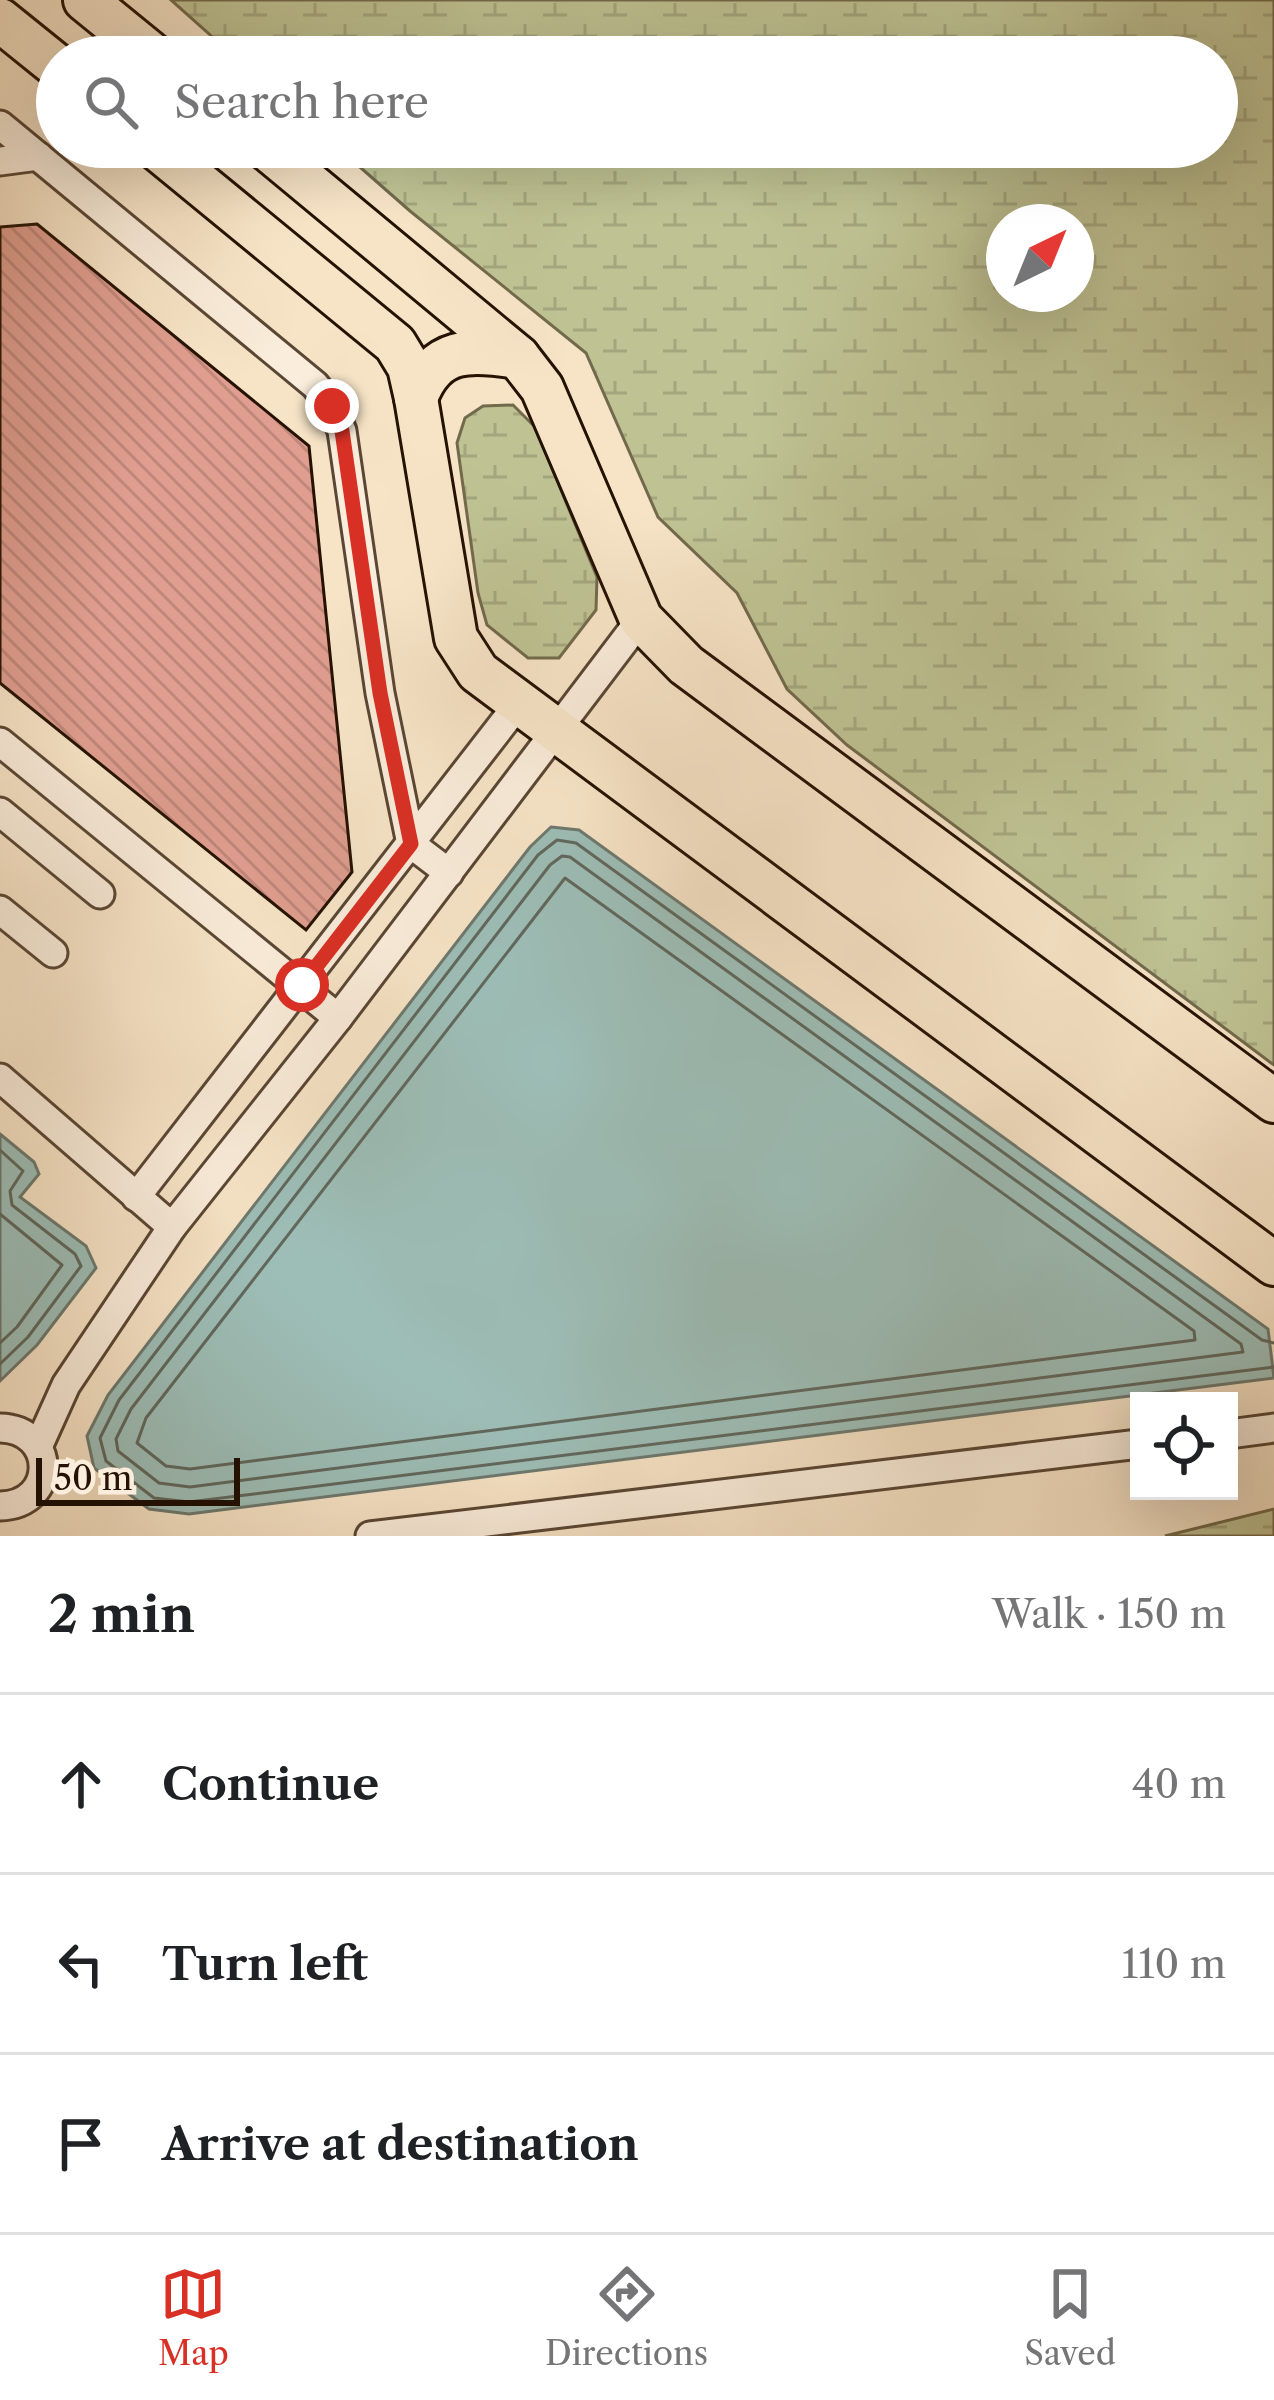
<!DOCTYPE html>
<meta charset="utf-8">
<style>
:root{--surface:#fff;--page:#f2f2f2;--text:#202124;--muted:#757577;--line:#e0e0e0;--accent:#d93025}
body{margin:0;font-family:"Libre Caslon Text",serif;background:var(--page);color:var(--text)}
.controls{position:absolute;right:36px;bottom:36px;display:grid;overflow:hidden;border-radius:0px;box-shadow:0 12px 48px #0002}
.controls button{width:108px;height:108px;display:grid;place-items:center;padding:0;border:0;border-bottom:3px solid var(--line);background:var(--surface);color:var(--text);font:60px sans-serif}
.compass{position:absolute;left:986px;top:204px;width:108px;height:108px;border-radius:50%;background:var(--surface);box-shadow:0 12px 48px #0002;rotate:43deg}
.scale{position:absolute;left:36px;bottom:30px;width:204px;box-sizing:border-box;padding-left:12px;border:6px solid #251203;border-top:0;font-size:33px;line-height:42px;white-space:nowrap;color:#251203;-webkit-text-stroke:9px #faeddb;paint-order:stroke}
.stop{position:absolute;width:36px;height:36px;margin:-27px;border:9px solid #d93025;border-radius:50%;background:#fff}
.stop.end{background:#d93025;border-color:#fff;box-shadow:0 3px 12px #0008}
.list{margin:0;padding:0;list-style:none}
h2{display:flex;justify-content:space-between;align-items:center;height:156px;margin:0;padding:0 48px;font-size:51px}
h2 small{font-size:39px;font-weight:400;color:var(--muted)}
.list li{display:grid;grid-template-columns:78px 1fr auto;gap:36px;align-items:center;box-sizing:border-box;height:180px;padding:0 48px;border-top:3px solid var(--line)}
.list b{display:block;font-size:45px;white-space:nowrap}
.list em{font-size:39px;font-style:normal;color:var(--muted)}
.icon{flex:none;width:66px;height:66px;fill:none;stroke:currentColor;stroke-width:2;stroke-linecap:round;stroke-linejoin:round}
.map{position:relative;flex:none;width:1274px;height:1536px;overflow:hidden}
.search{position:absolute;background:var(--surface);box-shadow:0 12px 48px #0002;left:36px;right:36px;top:36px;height:132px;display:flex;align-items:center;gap:30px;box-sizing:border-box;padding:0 42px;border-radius:66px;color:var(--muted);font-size:45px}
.sheet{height:696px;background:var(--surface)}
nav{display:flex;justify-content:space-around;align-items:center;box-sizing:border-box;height:168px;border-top:3px solid var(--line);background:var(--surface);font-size:33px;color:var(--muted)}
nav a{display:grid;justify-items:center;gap:6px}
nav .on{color:var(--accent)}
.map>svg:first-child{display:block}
.wetland{fill:url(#wetland-marsh);stroke:#726a4c;stroke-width:3;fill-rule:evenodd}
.water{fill:#9dbeb7;stroke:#6d796f;stroke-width:3}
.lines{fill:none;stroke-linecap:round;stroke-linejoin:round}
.shore{stroke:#61685d;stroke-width:3}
.building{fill:url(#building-back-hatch);stroke:#251203;stroke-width:3}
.minor-casing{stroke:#5a4634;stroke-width:33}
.highway-casing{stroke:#251203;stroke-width:48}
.minor{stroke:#faeddb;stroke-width:27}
.highway{stroke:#f7e4c7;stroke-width:42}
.route{stroke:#d93025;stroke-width:15}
</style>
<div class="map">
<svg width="1274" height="1536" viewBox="0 0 1274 1536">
<defs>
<pattern id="wetland-marsh" width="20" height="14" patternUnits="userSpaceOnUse" patternTransform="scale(3)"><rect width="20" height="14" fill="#bfc394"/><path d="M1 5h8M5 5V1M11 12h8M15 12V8" fill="none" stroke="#a4a67e"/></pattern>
<pattern id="building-back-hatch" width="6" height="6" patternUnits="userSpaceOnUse" patternTransform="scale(3)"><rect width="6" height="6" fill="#e09e90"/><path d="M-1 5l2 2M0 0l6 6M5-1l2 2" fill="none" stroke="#c0877b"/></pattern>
</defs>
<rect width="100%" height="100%" fill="#f7e4c7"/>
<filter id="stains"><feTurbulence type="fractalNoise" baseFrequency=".00167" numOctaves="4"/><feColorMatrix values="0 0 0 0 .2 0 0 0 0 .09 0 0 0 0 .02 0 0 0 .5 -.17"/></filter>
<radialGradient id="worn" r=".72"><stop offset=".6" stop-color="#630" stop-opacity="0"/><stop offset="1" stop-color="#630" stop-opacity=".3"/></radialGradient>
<g class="wetland">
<path d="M171,0H1274V1065L847,745L787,689L737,593L658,517L586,353L410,211L337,147H1217V57H235ZM1076,222V294H1004V222Z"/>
<polygon points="513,405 535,427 597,577 596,610 559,658 528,658 487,625 478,593 457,443 465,418 483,406"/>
<polygon points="1274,1509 1274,1536 1165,1536"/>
</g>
<g class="water">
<polygon points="551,827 579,830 1268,1329 1274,1378 189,1514 149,1509 94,1468 87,1436 108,1395 530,847"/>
<polygon points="0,1134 34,1162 39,1174 20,1197 86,1246 96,1268 37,1345 0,1381"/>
</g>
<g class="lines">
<g class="shore">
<polygon points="562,856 570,857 1241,1344 1243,1352 190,1487 159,1483 118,1451 116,1439 131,1409 550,865"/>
<polygon points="565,878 1194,1331 1195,1340 190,1469 166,1466 137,1443 146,1418"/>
<polyline points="0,1150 23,1171 10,1191 12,1205 75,1254 81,1266 28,1337 0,1364"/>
<polyline points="0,1214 62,1265 17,1327 0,1343"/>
<polyline points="1274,1343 1262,1340 576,843 557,840 538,855 119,1400 100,1438 106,1461 154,1498 189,1502 1274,1367"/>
</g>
</g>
<polygon class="building" points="37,224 309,446 352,872 306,930 0,683 0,227"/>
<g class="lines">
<defs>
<g id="minor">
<polyline points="0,125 315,385 332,406 342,431 380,693 411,844 449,873"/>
<polyline points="0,161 38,156"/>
<polyline points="0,742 338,1018"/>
<polyline points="0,812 100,894"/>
<polyline points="0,910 53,953"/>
<polyline points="0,1078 172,1227"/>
<polyline points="136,1197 519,703"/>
<path d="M0,1428C57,1429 58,1505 0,1506"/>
<polyline points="1229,1434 1274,1428"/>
<polyline points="38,1447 66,1385 172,1227 338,1018 641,619"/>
<polyline points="370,1536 1139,1444"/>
</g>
<g id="highway">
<polyline points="85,0 155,57"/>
<polyline points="0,20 57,66"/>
<polyline points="155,147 395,344 409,367 416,398 456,638 478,672 1274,1264"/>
<polyline points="265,147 518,357 542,388 641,619 686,665 1274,1101"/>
<path d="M416,398C435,347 470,349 518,357"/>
</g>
</defs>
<use href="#minor" class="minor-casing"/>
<use href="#highway" class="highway-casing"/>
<use href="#minor" class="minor"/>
<use href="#highway" class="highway"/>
</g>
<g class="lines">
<polyline class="route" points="302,985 411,844 380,693 342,431 332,406"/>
</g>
<rect width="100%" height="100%" filter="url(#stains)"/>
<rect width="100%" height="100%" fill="url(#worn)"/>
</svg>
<div class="controls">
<button><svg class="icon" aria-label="locate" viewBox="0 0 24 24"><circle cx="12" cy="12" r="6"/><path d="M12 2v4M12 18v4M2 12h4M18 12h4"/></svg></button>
</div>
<svg class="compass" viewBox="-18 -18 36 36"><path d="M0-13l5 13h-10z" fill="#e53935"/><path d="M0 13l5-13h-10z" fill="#757577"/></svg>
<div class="scale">50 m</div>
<div class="stop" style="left:302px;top:985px"></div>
<div class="stop end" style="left:332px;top:406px"></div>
<div class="search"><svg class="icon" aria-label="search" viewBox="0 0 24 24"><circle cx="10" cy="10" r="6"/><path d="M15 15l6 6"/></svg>Search here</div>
</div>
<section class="sheet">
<h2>2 min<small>Walk · 150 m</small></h2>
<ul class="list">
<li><svg class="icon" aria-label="ahead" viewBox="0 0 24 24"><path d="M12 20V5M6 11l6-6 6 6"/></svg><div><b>Continue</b></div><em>40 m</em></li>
<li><svg class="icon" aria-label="left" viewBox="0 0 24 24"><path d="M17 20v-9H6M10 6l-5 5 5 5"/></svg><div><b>Turn left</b></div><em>110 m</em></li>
<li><svg class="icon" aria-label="arrive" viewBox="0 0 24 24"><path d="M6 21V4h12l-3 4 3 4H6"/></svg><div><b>Arrive at destination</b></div></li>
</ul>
</section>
<nav>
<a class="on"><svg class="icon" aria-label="map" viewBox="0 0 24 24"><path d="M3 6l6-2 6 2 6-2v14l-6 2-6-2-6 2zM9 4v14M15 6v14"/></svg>Map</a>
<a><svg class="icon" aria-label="directions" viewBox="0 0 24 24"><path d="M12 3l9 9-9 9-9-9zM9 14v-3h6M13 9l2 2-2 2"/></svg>Directions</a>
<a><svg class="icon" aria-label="saved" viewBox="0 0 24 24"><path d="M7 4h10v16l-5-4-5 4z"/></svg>Saved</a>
</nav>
